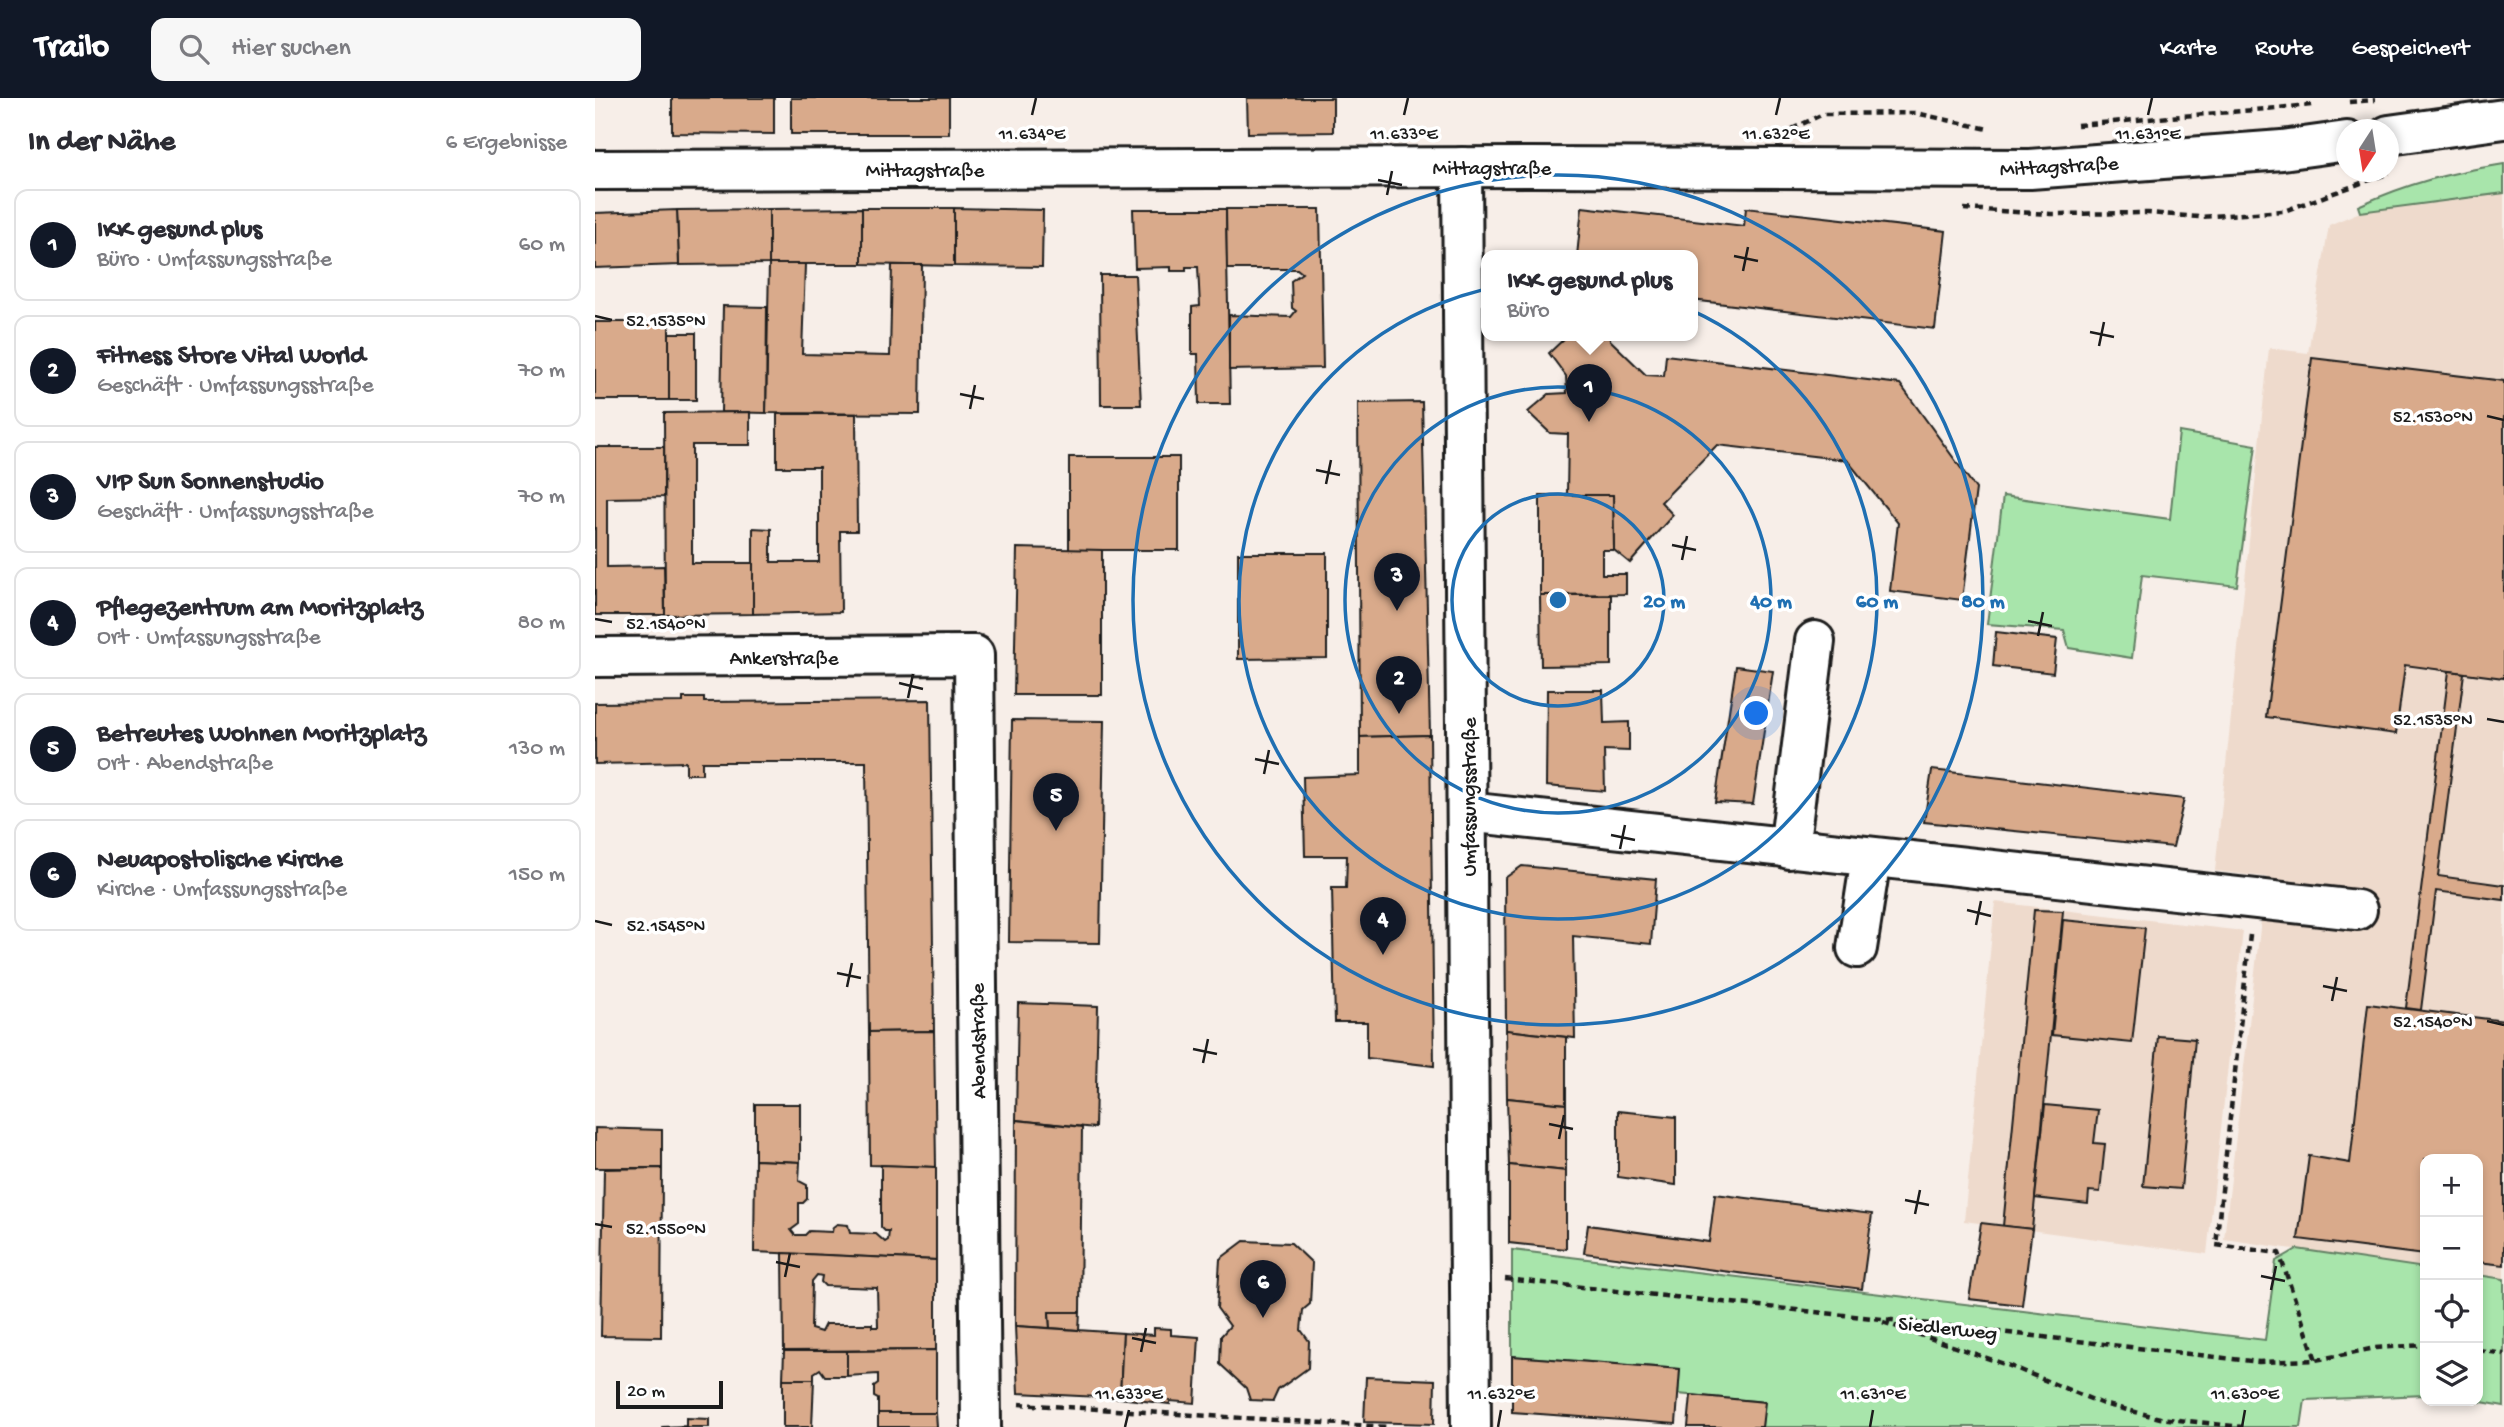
<!DOCTYPE html>
<html lang="de">
<meta charset="utf-8">
<style>
:root{--surface:#fff;--page:#f7f7f7;--text:#2b2b33;--muted:#7c7c81;--line:#e1e1e2;--accent:#111827}
body{margin:0;font-family:"Gochi Hand",sans-serif;background:var(--page);color:var(--text)}
.controls{position:absolute;right:21px;bottom:21px;display:grid;overflow:hidden;border-radius:14px;box-shadow:0 4px 10px #0003}
.controls button{width:63px;height:63px;display:grid;place-items:center;padding:0;border:0;border-bottom:2px solid var(--line);background:var(--surface);color:var(--text);font:35px sans-serif}
.compass{position:absolute;left:1741px;top:21px;width:63px;height:63px;border-radius:50%;background:var(--surface);box-shadow:0 4px 10px #0003;rotate:192deg}
.scale{position:absolute;left:21px;bottom:18px;width:107px;box-sizing:border-box;padding-left:7px;border:4px solid #1c1c1c;border-top:0;font-size:19px;line-height:24px;white-space:nowrap;color:#1c1c1c;-webkit-text-stroke:5px #fff;paint-order:stroke}
.you{position:absolute;left:1162px;top:616px;width:24px;height:24px;margin:-18px;border:5px solid #fff;border-radius:50%;background:#1a73e8;box-shadow:0 0 0 10px #1a73e833}
.badge{display:grid;place-items:center;width:46px;height:46px;border-radius:50%;background:var(--accent);color:#fff;font-size:23px;font-weight:700}
.pin{position:absolute;translate:-50% -58px;filter:drop-shadow(0 2px 4px #0008)}
.pin::after{content:'';position:absolute;top:37px;width:24px;height:21px;background:inherit;clip-path:polygon(0 0,100% 0,50% 100%)}
.popup{position:absolute;left:886px;top:152px;width:217px;height:91px;box-sizing:border-box;display:grid;place-content:center;border-radius:14px;background:var(--surface);filter:drop-shadow(0 2px 5px #0005);font-size:23px;white-space:nowrap;color:var(--muted)}
.popup b{font-size:26px;color:var(--text)}
.popup::after{content:'';position:absolute;left:50%;top:100%;margin-left:-14px;border:14px solid transparent;border-top-color:var(--surface)}
.list{margin:0;padding:0;list-style:none}
h2{display:flex;justify-content:space-between;align-items:center;height:91px;margin:0;padding:0 28px;font-size:30px}
h2 small{font-size:23px;font-weight:400;color:var(--muted)}
.list li{display:grid;grid-template-columns:46px 1fr auto;gap:21px;align-items:center;box-sizing:border-box;height:112px;margin:0 14px 14px;padding:0 14px;border:2px solid var(--line);border-radius:14px}
.list b{display:block;font-size:26px;white-space:nowrap}
.list p{margin:0;font-size:23px;white-space:nowrap;color:var(--muted)}
.list em{font-size:23px;font-style:normal;color:var(--muted)}
.icon{flex:none;width:38px;height:38px;fill:none;stroke:currentColor;stroke-width:2;stroke-linecap:round;stroke-linejoin:round}
.map{position:relative;flex:none;width:1909px;height:1329px;overflow:hidden}
header{display:flex;align-items:center;gap:42px;box-sizing:border-box;height:98px;padding:0 35px;background:var(--accent);color:#fff}
header strong{font-size:33px}
nav{display:flex;gap:38px;margin-inline-start:auto;font-size:24px}
.search{width:490px;height:63px;background:var(--page);display:flex;align-items:center;gap:18px;box-sizing:border-box;padding:0 24px;border-radius:14px;color:var(--muted);font-size:26px}
main{display:flex}
aside{flex:1;background:var(--surface)}
.map>svg:first-child{display:block}
.built{fill:#eedacc}
.green{fill:#a8e5ab;stroke:#628064;stroke-width:2}
.building{fill:#d9aa8b;stroke:#1c1c1c;stroke-width:2;fill-rule:evenodd}
.lines{fill:none;stroke-linecap:round;stroke-linejoin:round}
.minor-casing{stroke:#1c1c1c;stroke-width:44}
.path{stroke:#1c1c1c;stroke-width:4.5;stroke-dasharray:7 5;stroke-linecap:butt}
.minor{stroke:#fff;stroke-width:38}
.ticks{fill:none;stroke:#1c1c1c;stroke-width:2.5}
.ring{fill:none;stroke:#1f6fb2;stroke-width:3.5}
.labels{text-anchor:middle;stroke-width:7;stroke-linejoin:round;paint-order:stroke}
.street-label{font-size:21px;fill:#1c1c1c;stroke:#fff}
.ticks-label{font-size:18px;text-anchor:middle;fill:#1c1c1c;stroke:#fff;stroke-width:7;stroke-linejoin:round;paint-order:stroke}
.centre{fill:#1f6fb2;stroke:#fff;stroke-width:3.5}
.ring-label{font-size:21px;text-anchor:middle;font-weight:bold;fill:#1f6fb2;stroke:#fff;stroke-width:7;stroke-linejoin:round;paint-order:stroke}
</style>
<header>
<strong>Trailo</strong>
<div class="search"><svg class="icon" aria-label="search" viewBox="0 0 24 24"><circle cx="10" cy="10" r="6"/><path d="M15 15l6 6"/></svg>Hier suchen</div>
<nav><a>Karte</a><a>Route</a><a>Gespeichert</a></nav>
</header>
<main>
<aside>
<h2>In der Nähe<small>6 Ergebnisse</small></h2>
<ul class="list">
<li><span class="badge">1</span><div><b>IKK gesund plus</b><p>Büro · Umfassungsstraße</p></div><em>60 m</em></li>
<li><span class="badge">2</span><div><b>Fitness Store Vital World</b><p>Geschäft · Umfassungsstraße</p></div><em>70 m</em></li>
<li><span class="badge">3</span><div><b>VIP Sun Sonnenstudio</b><p>Geschäft · Umfassungsstraße</p></div><em>70 m</em></li>
<li><span class="badge">4</span><div><b>Pflegezentrum am Moritzplatz</b><p>Ort · Umfassungsstraße</p></div><em>80 m</em></li>
<li><span class="badge">5</span><div><b>Betreutes Wohnen Moritzplatz</b><p>Ort · Abendstraße</p></div><em>130 m</em></li>
<li><span class="badge">6</span><div><b>Neuapostolische Kirche</b><p>Kirche · Umfassungsstraße</p></div><em>150 m</em></li>
</ul>
</aside>
<div class="map">
<svg width="1909" height="1329" viewBox="0 0 1909 1329">
<rect width="100%" height="100%" fill="#f7eee8"/>
<filter id="ink" filterUnits="userSpaceOnUse"><feTurbulence type="fractalNoise" baseFrequency=".0143" numOctaves="2"/><feDisplacementMap in="SourceGraphic" scale="14" xChannelSelector="R" yChannelSelector="G"/><feConvolveMatrix kernelMatrix="1 2 1 2 8 2 1 2 1" color-interpolation-filters="sRGB"/></filter>
<g filter="url(#ink)">
<g class="built">
<polygon points="1902,95 1909,95 1909,1181 1883,1177 1883,1061 1830,1061 1830,1170 1629,1141 1671,779 1620,773 1674,250 1713,255 1734,127 1765,114"/>
<polygon points="1400,804 1648,833 1612,1156 1369,1123"/>
</g>
<g class="green">
<path d="M1909,66V95L1765,114L1763,108C1814,85 1853,75 1909,66Z"/>
<polygon points="1584,334 1661,347 1642,488 1547,477 1537,560 1474,550 1469,532 1392,526 1408,398 1575,421"/>
<polygon points="1702,1151 1830,1170 1830,1297 1710,1302 1706,1329 1167,1329 1169,1304 1083,1296 1085,1271 917,1258 917,1152 1670,1242 1681,1163"/>
<polygon points="1883,1177 1909,1181 1909,1308 1881,1303 1883,1303"/>
</g>
<g class="building">
<polygon points="77,0 179,0 179,36 77,35"/>
<rect x="196" y="0" width="158" height="36"/>
<polygon points="652,0 738,0 738,34 653,35"/>
<polygon points="987,109 1149,128 1151,110 1351,133 1340,231 1097,202 1097,158 982,158"/>
<polygon points="267,110 267,166 174,166 174,111"/>
<polygon points="267,110 359,110 359,168 267,166"/>
<polygon points="359,110 448,112 447,169 359,168"/>
<polygon points="174,111 174,166 84,167 82,112"/>
<polygon points="538,111 631,111 635,306 604,306 603,256 597,256 597,209 605,208 603,169 591,169 591,173 576,173 576,169 540,170"/>
<polygon points="631,111 725,111 728,270 634,272 634,217 696,219 701,213 697,210 696,183 707,175 702,171 632,171"/>
<polygon points="82,112 84,167 0,170 0,115"/>
<polygon points="174,166 210,166 207,256 295,258 297,167 327,167 325,316 171,315"/>
<polygon points="505,177 540,177 546,307 506,307"/>
<polygon points="128,208 172,209 171,315 126,314"/>
<rect x="0" y="224" width="74" height="78"/>
<rect x="74" y="235" width="27" height="67"/>
<polygon points="972,238 1015,238 1015,242 1051,277 1069,278 1071,257 1305,286 1381,391 1367,502 1295,493 1303,425 1252,362 1122,347 1066,404 1078,417 1035,465 1019,452 1018,397 972,397 973,336 955,335 933,314 954,296 972,295 971,278 954,255"/>
<polygon points="1717,260 1909,283 1909,580 1810,567 1801,636 1671,619"/>
<polygon points="827,304 835,637 765,639 763,305"/>
<polygon points="155,314 155,347 97,347 97,465 158,465 158,516 70,517 69,315"/>
<polygon points="182,316 261,316 262,433 245,433 246,514 158,516 158,430 176,431 176,464 224,464 224,369 182,369"/>
<polygon points="0,349 69,349 69,399 12,400 12,469 69,468 70,517 0,517"/>
<rect x="474" y="359" width="110" height="93"/>
<polygon points="945,397 1018,397 1019,452 1007,452 1007,476 1031,476 1031,496 945,497"/>
<polygon points="422,450 507,452 507,597 419,597"/>
<polygon points="643,455 732,455 732,560 643,561"/>
<polygon points="945,497 1016,497 1016,567 946,568"/>
<polygon points="1401,534 1462,541 1458,575 1398,568"/>
<polygon points="1141,568 1178,573 1158,706 1120,704"/>
<polygon points="1854,573 1869,575 1843,778 1909,787 1909,802 1841,793 1826,912 1811,910"/>
<polygon points="952,592 1008,592 1009,625 1034,624 1034,653 1009,652 1010,693 951,688"/>
<polygon points="88,600 109,600 109,604 335,602 339,933 274,934 271,664 107,664 107,676 91,676 91,664 0,666 0,605 88,604"/>
<polygon points="417,622 509,623 505,845 414,844"/>
<polygon points="835,637 839,968 772,960 772,924 740,924 737,790 751,790 752,758 710,758 708,679 765,677 765,639"/>
<polygon points="1337,672 1589,701 1578,749 1329,724"/>
<polygon points="927,768 1061,781 1056,846 978,838 980,940 911,932 910,780"/>
<polygon points="1439,812 1468,813 1437,1131 1408,1128"/>
<polygon points="1468,822 1550,830 1537,945 1457,937"/>
<polygon points="423,905 503,908 500,1030 421,1022"/>
<polygon points="1773,906 1909,923 1909,1167 1883,1164 1883,1061 1830,1061 1830,1157 1703,1141 1714,1058 1755,1065"/>
<polygon points="911,932 971,939 971,1006 912,1000"/>
<polygon points="339,933 341,1069 275,1067 274,934"/>
<polygon points="1563,938 1600,941 1586,1091 1548,1088"/>
<polygon points="912,1000 971,1006 971,1073 914,1067"/>
<polygon points="160,1006 205,1006 205,1064 160,1062"/>
<polygon points="1450,1007 1503,1012 1499,1045 1510,1046 1505,1094 1494,1093 1493,1106 1440,1100"/>
<polygon points="1023,1013 1081,1019 1081,1087 1023,1079"/>
<polygon points="421,1022 487,1029 485,1214 454,1214 455,1230 420,1228"/>
<polygon points="0,1030 67,1032 67,1070 0,1070"/>
<polygon points="160,1062 205,1064 204,1083 212,1087 212,1101 208,1105 204,1105 204,1126 196,1132 200,1137 210,1137 214,1133 237,1134 238,1129 242,1126 253,1127 255,1135 281,1136 290,1144 293,1142 294,1133 290,1133 286,1129 286,1067 341,1069 341,1162 159,1154"/>
<polygon points="914,1067 971,1073 971,1151 914,1145"/>
<polygon points="67,1070 66,1239 6,1238 9,1071"/>
<polygon points="1120,1096 1277,1116 1267,1191 989,1155 993,1127 1114,1144"/>
<polygon points="1386,1125 1437,1131 1427,1207 1374,1201"/>
<polygon points="649,1143 696,1145 717,1165 715,1206 708,1212 706,1232 714,1243 713,1270 683,1292 678,1303 655,1302 651,1290 625,1266 626,1238 635,1228 622,1210 625,1161"/>
<path d="M188,1155L341,1162V1252L189,1253ZM222,1177L227,1178L226,1184L230,1188L282,1190L283,1229H277V1226H230L226,1234L216,1231L217,1183Z"/>
<polygon points="454,1214 485,1214 484,1232 455,1230"/>
<polygon points="420,1228 528,1235 525,1300 423,1295"/>
<polygon points="559,1230 576,1231 576,1237 604,1239 600,1305 575,1303 575,1306 525,1300 528,1235 559,1237"/>
<polygon points="341,1252 341,1315 283,1315 283,1301 279,1299 279,1288 283,1285 283,1276 252,1278 252,1253"/>
<polygon points="189,1253 252,1253 252,1278 230,1278 225,1271 219,1275 219,1281 188,1281"/>
<polygon points="917,1258 1085,1271 1081,1326 917,1314"/>
<polygon points="771,1279 840,1282 839,1326 769,1324"/>
<polygon points="188,1281 219,1281 217,1329 188,1329"/>
<polygon points="1096,1297 1170,1304 1167,1329 1093,1329"/>
<polygon points="283,1315 341,1315 342,1329 283,1329"/>
<polygon points="91,1320 114,1321 114,1329 66,1329 91,1328"/>
</g>
<g class="lines">
<defs>
<g id="minor">
<polyline points="1794,37 1909,21"/>
<polyline points="867,69 876,1329"/>
<polyline points="0,72 937,69 1435,71 1687,52 1752,43"/>
<polyline points="0,559 379,557 386,1329"/>
<polyline points="872,714 1762,812"/>
<polyline points="1194,751 1220,543"/>
<polyline points="1262,850 1276,760"/>
</g>
</defs>
<use href="#minor" class="minor-casing"/>
<g class="path">
<polyline points="1754,4 1780,2"/>
<polyline points="1482,27 1717,7"/>
<polyline points="1197,31 1228,16 1321,15 1393,31"/>
<polyline points="1369,111 1456,116 1553,115 1604,119 1689,113 1794,75"/>
<polyline points="1655,837 1621,1147 1684,1155 1721,1262"/>
<polyline points="910,1181 1362,1229 1664,1264 1721,1262 1780,1250 1830,1247"/>
<polyline points="1288,1224 1418,1269 1508,1306 1565,1320 1648,1329"/>
<polyline points="1883,1252 1909,1256"/>
<polyline points="424,1306 793,1329"/>
</g>
<use href="#minor" class="minor"/>
</g>
</g>
<path class="ticks" d="M437,17L441,0M809,17L813,0M1181,17L1185,0M1553,17L1557,0M783,82L807,87M792,97L797,73M1139,158L1163,163M1148,173L1153,149M0,218L17,222M1495,234L1519,239M1504,248L1509,224M365,296L389,301M375,311L380,287M1892,318L1909,322M721,372L745,377M731,386L736,362M1077,447L1101,452M1087,462L1092,438M0,521L17,524M1433,523L1457,528M1443,538L1448,514M304,585L328,591M313,600L318,576M1892,621L1909,624M660,661L684,666M669,676L674,652M1016,737L1040,742M1025,751L1030,727M1372,812L1396,818M0,823L17,827M1381,827L1386,803M242,875L266,880M1728,888L1752,893M252,889L257,865M1737,903L1742,879M1892,923L1909,927M598,951L622,956M608,965L613,941M954,1026L978,1031M964,1041L969,1017M1310,1102L1334,1107M1320,1116L1325,1092M0,1126L17,1129M181,1164L205,1169M1666,1178L1690,1183M190,1179L195,1155M1676,1192L1681,1168M537,1240L561,1245M546,1254L551,1230M530,1329L534,1312M903,1329L906,1312M1275,1329L1278,1312M1647,1329L1650,1312"/>
<g class="ring">
<circle cx="963" cy="502" r="106"/>
<circle cx="963" cy="502" r="213"/>
<circle cx="963" cy="502" r="319"/>
<circle cx="963" cy="502" r="425"/>
</g>
<g class="labels">
<g class="street-label">
<text transform="translate(1464 67) rotate(-3)" y="7">Mittagstraße</text>
<text x="897" y="76">Mittagstraße</text>
<text x="330" y="78">Mittagstraße</text>
<text x="189" y="566">Ankerstraße</text>
<text transform="translate(873 699) rotate(-90)" y="7">Umfassungsstraße</text>
<text transform="translate(382 943) rotate(-91)" y="7">Abendstraße</text>
<text transform="translate(1353 1229) rotate(6)" y="7">Siedlerweg</text>
</g>
</g>
<g class="ticks-label">
<text x="437" y="41">11.634°E</text>
<text x="809" y="41">11.633°E</text>
<text x="1181" y="41">11.632°E</text>
<text x="1553" y="41">11.631°E</text>
<text x="71" y="228">52.1535°N</text>
<text x="1838" y="324">52.1530°N</text>
<text x="71" y="531">52.1540°N</text>
<text x="1838" y="627">52.1535°N</text>
<text x="71" y="833">52.1545°N</text>
<text x="1838" y="929">52.1540°N</text>
<text x="71" y="1136">52.1550°N</text>
<text x="534" y="1301">11.633°E</text>
<text x="906" y="1301">11.632°E</text>
<text x="1278" y="1301">11.631°E</text>
<text x="1650" y="1301">11.630°E</text>
</g>
<circle cx="963" cy="502" r="10" class="centre"/>
<g class="ring-label">
<text x="1069" y="509">20 m</text>
<text x="1176" y="509">40 m</text>
<text x="1282" y="509">60 m</text>
<text x="1388" y="509">80 m</text>
</g>
</svg>
<div class="controls">
<button>+</button>
<button>−</button>
<button><svg class="icon" aria-label="locate" viewBox="0 0 24 24"><circle cx="12" cy="12" r="6"/><path d="M12 2v4M12 18v4M2 12h4M18 12h4"/></svg></button>
<button><svg class="icon" aria-label="layers" viewBox="0 0 24 24"><path d="M12 4l9 5-9 5-9-5zM3 14l9 5 9-5"/></svg></button>
</div>
<svg class="compass" viewBox="-18 -18 36 36"><path d="M0-13l5 13h-10z" fill="#e53935"/><path d="M0 13l5-13h-10z" fill="#7c7c81"/></svg>
<div class="scale">20 m</div>
<div class="you"></div>
<div class="pin badge" style="left:994px;top:324px">1</div>
<div class="popup"><b>IKK gesund plus</b>Büro</div>
<div class="pin badge" style="left:804px;top:616px">2</div>
<div class="pin badge" style="left:802px;top:513px">3</div>
<div class="pin badge" style="left:788px;top:857px">4</div>
<div class="pin badge" style="left:461px;top:733px">5</div>
<div class="pin badge" style="left:668px;top:1220px">6</div>
</div>
</main>
